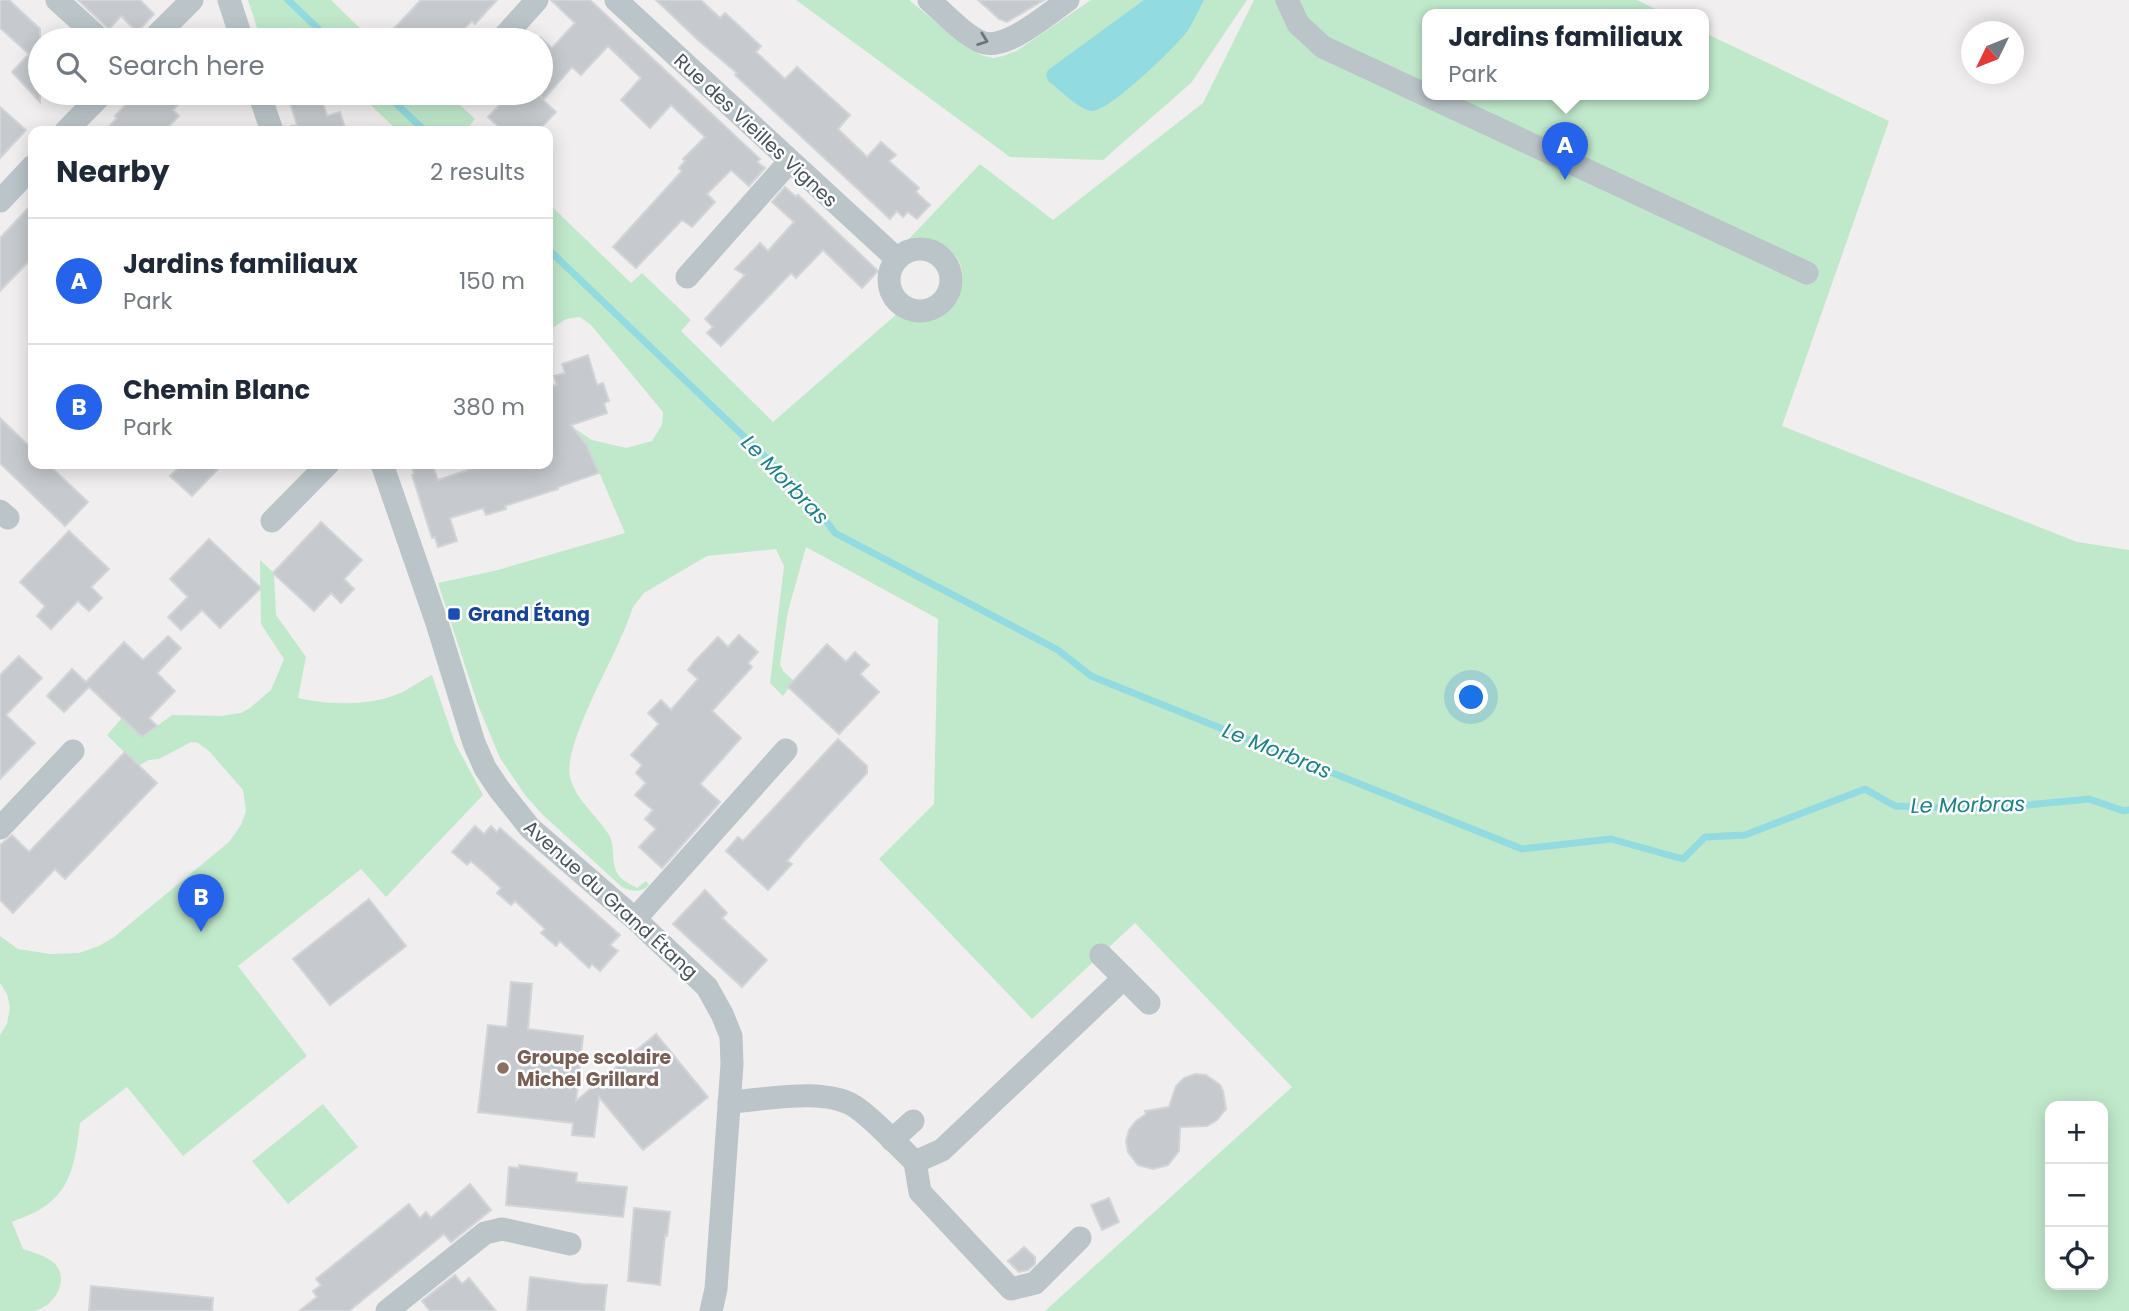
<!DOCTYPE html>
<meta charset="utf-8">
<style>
:root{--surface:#fff;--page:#f2f2f3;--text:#1f2937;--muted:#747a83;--line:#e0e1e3;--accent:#2563eb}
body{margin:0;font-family:Poppins,sans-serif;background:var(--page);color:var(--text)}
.controls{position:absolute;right:21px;bottom:21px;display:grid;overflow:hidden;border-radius:14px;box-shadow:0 4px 18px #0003}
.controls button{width:63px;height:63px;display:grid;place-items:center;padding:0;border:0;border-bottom:2px solid var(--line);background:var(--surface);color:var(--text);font:35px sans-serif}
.compass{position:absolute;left:1961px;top:21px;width:63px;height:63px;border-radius:50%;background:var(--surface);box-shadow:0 4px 18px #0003;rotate:227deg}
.you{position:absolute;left:1472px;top:698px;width:24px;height:24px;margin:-18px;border:5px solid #fff;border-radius:50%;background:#1a73e8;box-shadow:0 0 0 10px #1a73e833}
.badge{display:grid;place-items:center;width:46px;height:46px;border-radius:50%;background:var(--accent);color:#fff;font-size:23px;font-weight:700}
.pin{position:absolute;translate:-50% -58px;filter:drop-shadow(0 2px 4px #0008)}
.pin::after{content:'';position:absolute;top:37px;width:24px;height:21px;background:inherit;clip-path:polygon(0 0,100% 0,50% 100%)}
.popup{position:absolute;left:1422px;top:9px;width:287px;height:91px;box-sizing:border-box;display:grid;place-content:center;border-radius:14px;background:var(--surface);filter:drop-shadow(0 2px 5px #0005);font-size:23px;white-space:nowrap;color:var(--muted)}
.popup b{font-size:26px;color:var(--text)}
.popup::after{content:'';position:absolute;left:50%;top:100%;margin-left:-14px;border:14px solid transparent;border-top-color:var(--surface)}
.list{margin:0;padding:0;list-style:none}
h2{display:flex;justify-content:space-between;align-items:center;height:91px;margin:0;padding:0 28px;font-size:30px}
h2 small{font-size:23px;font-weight:400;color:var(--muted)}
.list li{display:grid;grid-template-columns:46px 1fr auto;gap:21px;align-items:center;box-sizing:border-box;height:126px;padding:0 28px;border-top:2px solid var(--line)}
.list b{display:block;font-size:26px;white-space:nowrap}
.list p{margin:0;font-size:23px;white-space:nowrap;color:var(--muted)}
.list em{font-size:23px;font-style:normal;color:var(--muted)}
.icon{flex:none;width:38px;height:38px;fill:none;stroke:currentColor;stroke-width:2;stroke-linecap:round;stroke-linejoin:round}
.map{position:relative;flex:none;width:2129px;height:1311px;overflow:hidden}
.search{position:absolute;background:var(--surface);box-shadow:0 4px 18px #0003;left:28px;top:28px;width:525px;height:77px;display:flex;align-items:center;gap:18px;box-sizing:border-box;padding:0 24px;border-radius:38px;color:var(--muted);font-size:26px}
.panel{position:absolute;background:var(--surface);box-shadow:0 4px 18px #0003;left:28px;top:126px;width:525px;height:343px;border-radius:14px}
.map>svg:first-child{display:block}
.green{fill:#c0e9cb;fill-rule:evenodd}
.water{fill:#92dbe1}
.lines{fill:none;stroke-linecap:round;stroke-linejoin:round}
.stream{stroke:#92dbe1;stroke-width:7}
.building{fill:#c6c9cd;stroke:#d2d5d8;stroke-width:2}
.minor{stroke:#bac4c9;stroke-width:23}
.oneway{stroke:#6a757b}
.transit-dot{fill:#1a4fb4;stroke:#fff;stroke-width:2.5}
.education-dot{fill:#8d6e63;stroke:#fff;stroke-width:2.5}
.labels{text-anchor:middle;stroke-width:5;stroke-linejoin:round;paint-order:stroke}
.street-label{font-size:19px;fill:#485359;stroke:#fff}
.transit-label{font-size:19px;font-weight:bold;fill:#164399;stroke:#fff;text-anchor:start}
.education-label{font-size:19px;font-weight:bold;fill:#785e54;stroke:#fff;text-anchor:start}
.water-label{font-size:21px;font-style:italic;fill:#1b828a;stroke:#fff}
</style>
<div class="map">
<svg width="2129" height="1311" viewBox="0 0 2129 1311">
<rect width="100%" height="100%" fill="#f0eeee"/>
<g class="green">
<polygon points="248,0 331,0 372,40 261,40"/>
<polygon points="796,0 909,0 969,49 984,56 993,58 1003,56 1018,50 1091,0 1247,0 1191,83 1103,160 1010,157"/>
<path d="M1254,0H1637L1666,14H1427V94H1703V32L1889,121L1782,426L2077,542L2129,550V1311H1045L1292,1087L1135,923L1032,1019L879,859L934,804L938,619L806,547L788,611L780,664L783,671L794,681L783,696L770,683L784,566L776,549L707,556L644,593L633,607C629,619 624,631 619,642C607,670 563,749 570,777C576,801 597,815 609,835C616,847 610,864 619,876C623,881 632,885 637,888L646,881L649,885C641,893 632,892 622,887L543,815L525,795L500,758L478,705L438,583L498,570L625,533L588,446L570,430L571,426L592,440L626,448L652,441L662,425L663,412L591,325L580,317L566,319L548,331V203L631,283L642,273L691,320L681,331L773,422L898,313C945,344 989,271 943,245C931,238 921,236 907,241L980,164L1053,220L1203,103ZM2050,1106H2103V1285H2050Z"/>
<polygon points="358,93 447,93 475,119 467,129 469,131 398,131"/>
<path d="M260,560L274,573L276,615L306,657L298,698C328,705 369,706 398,694C410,689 421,680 432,675L455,743L483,795L386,897L361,869L238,966L307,1056L183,1156L127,1087L80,1123C76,1153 74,1184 48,1204C38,1212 24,1217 12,1222L23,1249C33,1252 46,1256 54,1263C71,1279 54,1307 34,1311C24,1311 11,1311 0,1311V1035L7,1024L10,1007L7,994L0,983V936L18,949L51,954L79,953L99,946L114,937L229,842L241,825L246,811L243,790L209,751L198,743L191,742L159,759L149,760L138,766L107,735L122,718L142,737L172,715L222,716L241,713L250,708L271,690L284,659L261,624Z"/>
<polygon points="323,1104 358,1147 288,1204 252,1161"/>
</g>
<path class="water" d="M1144,0H1204C1198,11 1193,23 1186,33C1173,49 1110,111 1092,111C1080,111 1058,88 1048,81L1046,75L1048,70Z"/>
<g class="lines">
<g class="stream">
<polyline points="288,0 330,40"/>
<polyline points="385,93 425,131"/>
<polyline points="548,249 782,473 817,509 835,533 1058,650 1091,676 1522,849 1611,839 1683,859 1705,837 1745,835 1865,789 1895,806 1987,809 2089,799 2124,811 2129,810"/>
</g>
</g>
<g class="building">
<polygon points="0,0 9,0 40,29 40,102 12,72 29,54 0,28"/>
<polygon points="78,0 140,0 154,14 137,32 121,16 109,29"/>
<polygon points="421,0 497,0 475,24 472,21 452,40 383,40"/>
<polygon points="551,0 590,0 760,159 757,162 765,168 749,186 731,170 707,194 715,202 692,227 682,220 636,268 613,247 682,171 679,168 685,161 683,159 705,137 671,105 650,128 621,100 641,78 608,46 581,75 572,67 543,100 556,112 538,131 503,131 488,117 511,93 536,93 541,97 541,38 552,48 575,23"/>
<polygon points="656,0 701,0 720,18 725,13 761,46 756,52 785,79 797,67 850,115 838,129 867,157 881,142 896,155 889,161 919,188 916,192 930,205 917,219 908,212 903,217 897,211 890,219 735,75 737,73 699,41"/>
<polygon points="978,0 1044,0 1007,22 999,19"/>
<polygon points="142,93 189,93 173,110 179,116 164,131 105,131 117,118 115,116 130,100 132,103"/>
<polygon points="287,93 320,93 327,116 340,112 346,131 292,131 291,126 297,125"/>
<polygon points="0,107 26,130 0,158"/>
<polygon points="785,187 796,197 798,195 878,271 862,288 823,250 796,278 791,273 721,346 707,333 713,327 705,319 745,275 735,269 760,243 768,251 794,222 772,202"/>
<polygon points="33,203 33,257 0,291 0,238"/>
<polygon points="588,355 597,385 603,383 609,401 604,403 607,413 571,425 587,446 599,473 558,487 558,489 505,506 506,509 486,515 483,508 450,518 457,541 438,547 435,537 432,538 424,513 412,475 414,474 411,464 432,464 438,480 474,468 473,464 548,464 548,387 557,385 554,376 565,373 562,364"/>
<polygon points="0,418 33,450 33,464 48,464 88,502 65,526 0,463"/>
<polygon points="182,464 223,464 192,496 170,476"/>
<polygon points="321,522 362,560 344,579 354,589 341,603 331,593 314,611 273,573"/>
<polygon points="69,531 109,569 91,587 102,598 89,611 78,601 51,629 37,616 45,606 20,582"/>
<polygon points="209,539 261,588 220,628 202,610 181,630 168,617 188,597 170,579"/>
<polygon points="739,635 758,652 748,663 752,667 712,711 741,738 700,784 720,802 662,868 639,847 656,829 645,819 653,810 635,795 646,783 636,773 642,765 631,755 659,724 648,713 661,700 671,710 698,679 688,670 694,662 718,637 728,647"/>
<polygon points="168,636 181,648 157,673 175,691 149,718 157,726 142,737 89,687 64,712 47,696 72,669 86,682 124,642 143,660"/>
<polygon points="827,644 846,662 855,652 869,665 860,674 879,692 839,734 788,687"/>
<polygon points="19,656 42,678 6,715 35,743 0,779 0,675"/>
<polygon points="838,739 867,766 867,773 805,840 787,861 792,864 768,890 726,851 738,837 743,841"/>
<polygon points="125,752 157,783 65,879 55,869 13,913 0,900 0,845 12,835 29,852"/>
<polygon points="475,826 484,834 491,826 497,832 500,828 620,935 610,945 618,951 600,971 592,964 589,968 560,941 556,946 541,933 545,929 515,901 511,905 497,893 501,888 487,875 471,861 467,865 452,852"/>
<polygon points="705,890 727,913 722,918 767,960 742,987 673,924"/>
<polygon points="369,899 406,946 330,1005 293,959"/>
<polygon points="511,982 532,984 528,1029 583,1036 576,1101 656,1034 708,1097 643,1150 599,1097 594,1137 572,1135 573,1123 478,1112 488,1025 507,1027"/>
<polygon points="1195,1074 1206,1075 1220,1085 1223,1091 1226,1109 1217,1120 1207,1126 1180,1127 1179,1151 1168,1165 1153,1169 1138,1165 1128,1152 1126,1141 1129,1130 1136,1121 1146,1114 1145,1111 1169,1107 1176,1086 1184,1078"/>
<polygon points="519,1165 577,1173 576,1182 627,1187 623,1217 506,1205 509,1167 519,1168"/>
<polygon points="470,1184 491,1210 451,1242 444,1234 349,1311 299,1311 317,1297 313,1291 321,1285 316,1279 409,1204 420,1218 426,1212 431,1218"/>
<polygon points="1109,1198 1119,1222 1102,1230 1091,1205"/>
<polygon points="634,1208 670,1212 667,1236 665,1235 660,1285 628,1281"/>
<polygon points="1024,1247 1035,1257 1035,1264 1028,1270 1019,1272 1008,1261"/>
<polygon points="455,1275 462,1284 469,1278 496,1311 430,1311 422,1301"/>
<polygon points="530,1277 582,1284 607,1285 604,1311 527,1311"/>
<polygon points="91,1286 213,1298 212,1311 89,1311"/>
</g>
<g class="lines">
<g class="minor">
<polyline points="57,0 101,40"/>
<polyline points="229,0 242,40"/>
<polyline points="616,0 897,259"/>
<path d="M929,0C945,14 962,33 981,42C1005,52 1049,13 1068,0"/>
<polyline points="1287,0 1298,24 1323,47 1807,273"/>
<polyline points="152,40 192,0"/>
<polyline points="501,40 537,0"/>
<polyline points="259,93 272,131"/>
<polyline points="66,131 103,93"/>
<polyline points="0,201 33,166"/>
<circle cx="920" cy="280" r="31"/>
<polyline points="687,277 790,161"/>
<polyline points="382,464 437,623 474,743 485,768 499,789 530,828 635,919 707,987 722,1014 731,1036 732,1064 716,1289 711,1311"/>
<polyline points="0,511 8,518"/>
<polyline points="272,521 328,464"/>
<polyline points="0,828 73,751"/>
<polyline points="635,919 786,750"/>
<polyline points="1101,955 1149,1003"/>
<path d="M729,1102C764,1100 823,1087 854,1106C872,1117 898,1146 915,1162L942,1150L1124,978"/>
<polyline points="892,1140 913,1121"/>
<polyline points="915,1162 920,1192 1011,1289 1035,1283 1080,1238"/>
<polyline points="387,1311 485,1233 502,1229 570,1244"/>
</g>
</g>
<defs><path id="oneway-chevron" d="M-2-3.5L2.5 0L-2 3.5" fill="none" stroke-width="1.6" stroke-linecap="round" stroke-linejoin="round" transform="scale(1.75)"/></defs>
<use class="oneway" href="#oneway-chevron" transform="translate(983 40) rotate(20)"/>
<rect class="transit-dot" x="447" y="607" width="14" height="14" rx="3.5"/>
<circle class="education-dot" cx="503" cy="1068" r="7"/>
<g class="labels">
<g class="street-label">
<text transform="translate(756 130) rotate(43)" y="7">Rue des Vieilles Vignes</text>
<text transform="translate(611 899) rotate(42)" y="7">Avenue du Grand Étang</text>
</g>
<g class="transit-label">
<text x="468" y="621">Grand Étang</text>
</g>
<g class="education-label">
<text x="517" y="1064">Groupe scolaire<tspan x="517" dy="22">Michel Grillard</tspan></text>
</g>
<g class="water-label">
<text transform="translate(785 480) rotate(46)" y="7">Le Morbras</text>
<text transform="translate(1277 751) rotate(22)" y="7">Le Morbras</text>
<text transform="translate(1968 805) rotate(-1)" y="7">Le Morbras</text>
</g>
</g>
</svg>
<div class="controls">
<button>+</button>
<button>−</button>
<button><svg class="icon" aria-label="locate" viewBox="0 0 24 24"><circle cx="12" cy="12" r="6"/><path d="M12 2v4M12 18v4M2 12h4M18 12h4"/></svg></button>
</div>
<svg class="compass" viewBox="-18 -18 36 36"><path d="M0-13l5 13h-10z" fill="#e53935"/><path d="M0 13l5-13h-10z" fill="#747a83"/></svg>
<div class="you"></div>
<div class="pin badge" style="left:1565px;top:180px">A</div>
<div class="popup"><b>Jardins familiaux</b>Park</div>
<div class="pin badge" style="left:201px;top:932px">B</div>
<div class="search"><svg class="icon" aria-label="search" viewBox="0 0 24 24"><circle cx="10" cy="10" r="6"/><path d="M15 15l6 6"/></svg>Search here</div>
<section class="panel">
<h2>Nearby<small>2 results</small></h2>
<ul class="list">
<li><span class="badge">A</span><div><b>Jardins familiaux</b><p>Park</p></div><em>150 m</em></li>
<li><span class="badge">B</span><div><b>Chemin Blanc</b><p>Park</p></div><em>380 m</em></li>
</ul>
</section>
</div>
